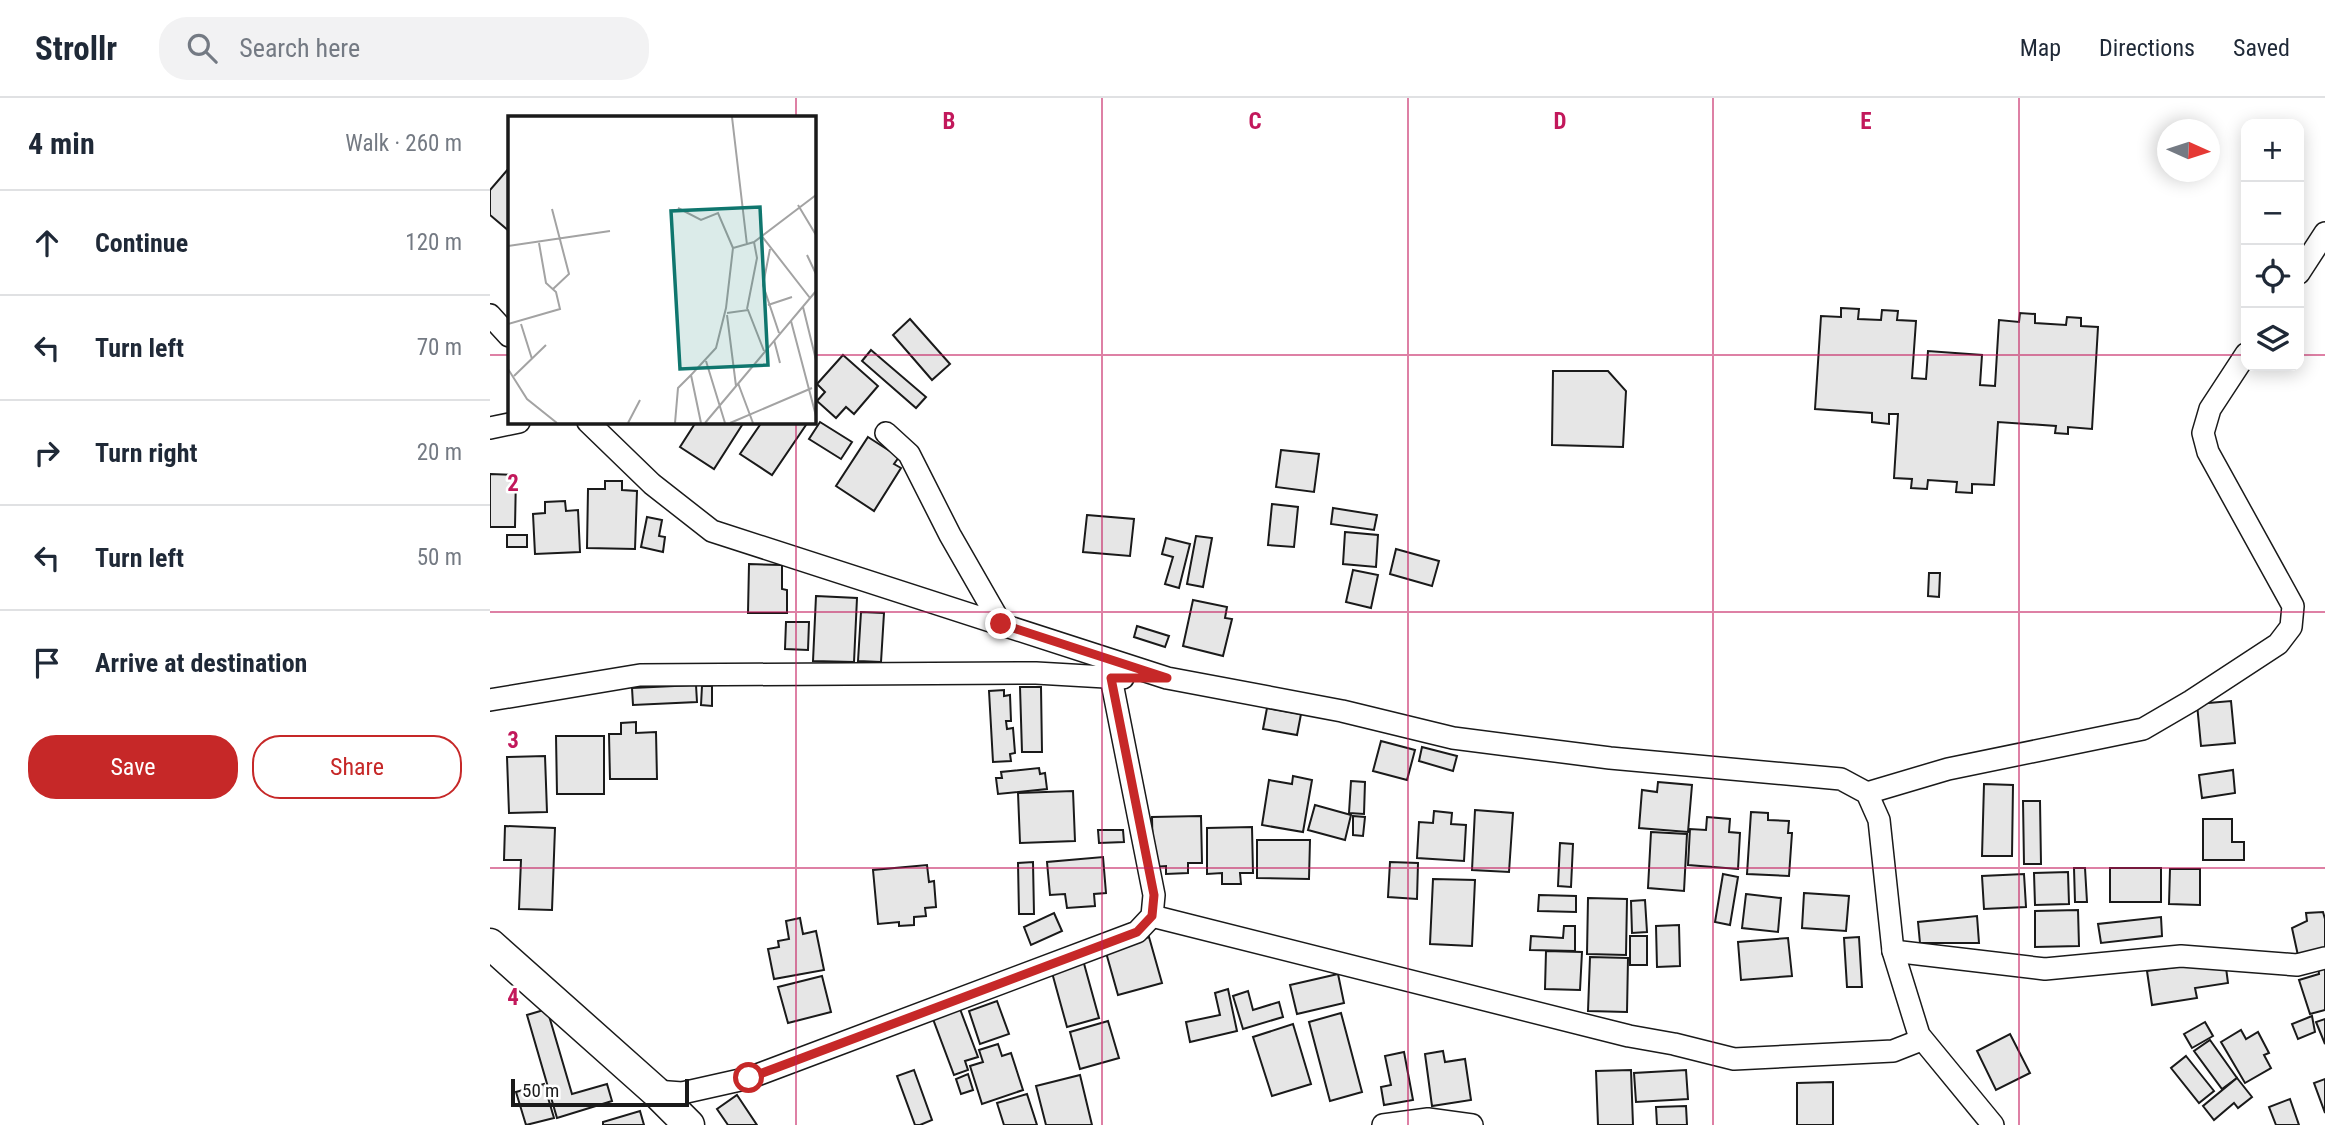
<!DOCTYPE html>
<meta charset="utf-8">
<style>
:root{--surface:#fff;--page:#f2f2f3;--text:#1f2937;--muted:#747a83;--line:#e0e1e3;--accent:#c62828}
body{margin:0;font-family:"Roboto Condensed",sans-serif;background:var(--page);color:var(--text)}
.controls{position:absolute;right:21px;top:21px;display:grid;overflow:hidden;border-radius:14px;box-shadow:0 4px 18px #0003}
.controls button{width:63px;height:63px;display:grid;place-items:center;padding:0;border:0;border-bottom:2px solid var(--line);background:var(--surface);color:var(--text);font:35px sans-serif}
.compass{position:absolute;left:1667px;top:21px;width:63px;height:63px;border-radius:50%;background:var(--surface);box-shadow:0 4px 18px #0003;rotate:93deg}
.scale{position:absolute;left:21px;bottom:18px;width:178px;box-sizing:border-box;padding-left:7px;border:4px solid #1a1a1a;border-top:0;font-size:19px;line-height:24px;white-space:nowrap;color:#1a1a1a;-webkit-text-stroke:5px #fff;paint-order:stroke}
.stop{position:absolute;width:21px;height:21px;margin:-16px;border:5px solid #c62828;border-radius:50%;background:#fff}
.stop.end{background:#c62828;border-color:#fff;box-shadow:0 2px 7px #0008}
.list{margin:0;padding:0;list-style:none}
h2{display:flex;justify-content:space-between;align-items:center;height:91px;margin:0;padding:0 28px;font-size:30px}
h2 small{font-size:23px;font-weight:400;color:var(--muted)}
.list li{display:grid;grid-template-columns:46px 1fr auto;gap:21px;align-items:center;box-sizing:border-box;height:105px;padding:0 28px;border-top:2px solid var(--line)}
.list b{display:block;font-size:26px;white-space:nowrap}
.list em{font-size:23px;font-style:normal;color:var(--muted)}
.actions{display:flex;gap:14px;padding:21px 28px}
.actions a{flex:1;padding:16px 0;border:2px solid var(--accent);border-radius:28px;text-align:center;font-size:24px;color:var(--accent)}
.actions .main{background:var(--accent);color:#fff}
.icon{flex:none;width:38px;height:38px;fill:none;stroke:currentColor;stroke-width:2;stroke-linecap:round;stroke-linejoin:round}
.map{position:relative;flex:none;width:1835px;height:1027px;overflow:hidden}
header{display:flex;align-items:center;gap:42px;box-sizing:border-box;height:98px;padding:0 35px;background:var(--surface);border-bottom:2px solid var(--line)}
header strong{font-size:33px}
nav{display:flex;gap:38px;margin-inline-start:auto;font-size:24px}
.search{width:490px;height:63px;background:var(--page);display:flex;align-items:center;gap:18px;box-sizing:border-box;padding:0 24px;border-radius:28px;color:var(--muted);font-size:26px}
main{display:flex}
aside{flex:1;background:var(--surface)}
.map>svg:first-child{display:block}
.building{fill:#e6e6e6;stroke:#1a1a1a;stroke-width:2}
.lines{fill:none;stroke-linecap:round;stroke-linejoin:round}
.street-casing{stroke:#1a1a1a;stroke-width:24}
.secondary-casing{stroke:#1a1a1a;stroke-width:33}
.street{stroke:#fff;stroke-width:21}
.secondary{stroke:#fff;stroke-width:30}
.route{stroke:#c62828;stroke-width:9}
.grid{fill:none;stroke:#c2185b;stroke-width:2;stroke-opacity:0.55}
.inset-road{fill:none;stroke:#a3a3a3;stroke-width:2}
.view{fill:#0f766e;fill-opacity:0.15;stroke:#0f766e;stroke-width:3.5}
.inset-edge{fill:none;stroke:#1a1a1a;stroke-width:3.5}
.grid-label{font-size:23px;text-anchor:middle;font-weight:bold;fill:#c2185b;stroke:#fff;stroke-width:5;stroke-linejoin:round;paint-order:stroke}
</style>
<header>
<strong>Strollr</strong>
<div class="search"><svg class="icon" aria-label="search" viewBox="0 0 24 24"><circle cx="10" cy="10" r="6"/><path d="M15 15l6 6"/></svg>Search here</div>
<nav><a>Map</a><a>Directions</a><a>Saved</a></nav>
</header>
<main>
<aside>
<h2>4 min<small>Walk · 260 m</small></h2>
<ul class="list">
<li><svg class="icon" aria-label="ahead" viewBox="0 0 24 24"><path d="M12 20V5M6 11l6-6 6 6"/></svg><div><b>Continue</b></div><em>120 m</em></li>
<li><svg class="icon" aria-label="left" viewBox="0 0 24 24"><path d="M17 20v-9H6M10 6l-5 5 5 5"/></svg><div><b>Turn left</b></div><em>70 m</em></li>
<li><svg class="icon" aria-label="right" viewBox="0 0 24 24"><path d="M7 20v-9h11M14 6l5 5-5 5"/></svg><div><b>Turn right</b></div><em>20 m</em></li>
<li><svg class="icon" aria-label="left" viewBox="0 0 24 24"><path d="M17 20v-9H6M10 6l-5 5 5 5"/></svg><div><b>Turn left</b></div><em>50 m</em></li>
<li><svg class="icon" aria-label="arrive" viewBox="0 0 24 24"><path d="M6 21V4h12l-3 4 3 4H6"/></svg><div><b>Arrive at destination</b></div></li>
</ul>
<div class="actions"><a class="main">Save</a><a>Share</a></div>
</aside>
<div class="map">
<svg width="1835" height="1027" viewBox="0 0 1835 1027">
<rect width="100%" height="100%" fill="#fff"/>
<g class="building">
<polygon points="19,70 19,133 0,117 0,92"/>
<polygon points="1351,210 1369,211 1368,221 1391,222 1392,212 1408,213 1407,222 1426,223 1422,280 1436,281 1438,253 1492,257 1490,287 1505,288 1509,222 1529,224 1530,215 1545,216 1545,225 1576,227 1577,219 1591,220 1591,228 1608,229 1602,331 1578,329 1578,336 1565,335 1566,328 1508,324 1504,387 1482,386 1482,395 1466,394 1467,384 1438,382 1437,391 1421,390 1422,381 1404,380 1408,316 1399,316 1399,326 1382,324 1382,315 1325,311 1331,218 1351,219"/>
<polygon points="420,221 460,266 442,282 403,237"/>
<polygon points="381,252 436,299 426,310 372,263"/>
<polygon points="353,257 388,288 364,316 356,309 346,320 327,303 335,294 327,286"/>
<polygon points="1063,273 1118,273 1136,293 1133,349 1062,347"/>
<polygon points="206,324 254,324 224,371 190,349"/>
<polygon points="272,324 318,324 282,377 250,356"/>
<polygon points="330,324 362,344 351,361 319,341"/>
<polygon points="378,339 409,359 404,366 411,370 384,413 346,388"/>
<polygon points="791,352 829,356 824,394 786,389"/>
<polygon points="0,376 26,377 25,429 0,429"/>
<polygon points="115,383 132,383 132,392 147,393 145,451 97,450 98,391 115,391"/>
<polygon points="75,403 76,413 88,412 90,454 45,456 43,416 55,415 55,404"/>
<polygon points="782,406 808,409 804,449 778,447"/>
<polygon points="843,410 887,417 884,432 841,426"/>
<polygon points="597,417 644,421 640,458 593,454"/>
<polygon points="157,419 172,422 169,438 175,439 173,454 151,449"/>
<polygon points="855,434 888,437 886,469 853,466"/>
<rect x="17" y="437" width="20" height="12"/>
<polygon points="706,438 722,440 713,489 697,486"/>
<polygon points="676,440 700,446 689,490 675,486 683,459 672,456"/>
<polygon points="906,451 949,463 942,488 900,476"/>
<polygon points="259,466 292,467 292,491 297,492 297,515 258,515"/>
<polygon points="863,472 888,477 881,510 856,504"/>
<polygon points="1439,475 1450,475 1449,499 1438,498"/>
<polygon points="326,498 367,500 364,564 323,563"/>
<polygon points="703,502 737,509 735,520 742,521 733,558 693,548"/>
<polygon points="371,514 394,515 391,564 368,563"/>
<polygon points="296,524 319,524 318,552 295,551"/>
<polygon points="647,528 679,538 675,549 644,539"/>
<polygon points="206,587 207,604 143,607 142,590"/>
<polygon points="212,588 222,588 222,608 211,607"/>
<polygon points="530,589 551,589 552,654 532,654"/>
<polygon points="514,592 514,598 520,597 521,623 516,623 517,631 523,630 525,655 520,656 521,663 503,664 499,593"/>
<polygon points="1741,603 1745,645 1711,648 1707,606"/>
<polygon points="777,610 811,616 807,637 773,631"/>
<polygon points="146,624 146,635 166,634 167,681 120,681 119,636 131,636 131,625"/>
<polygon points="66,638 114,638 114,696 67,696"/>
<polygon points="891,643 925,652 917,682 883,673"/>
<polygon points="932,649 967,658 963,673 929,663"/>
<polygon points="55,658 57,714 19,715 17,659"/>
<polygon points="549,670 550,676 555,675 557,691 508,696 506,680 512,680 511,674"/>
<polygon points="1743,672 1745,695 1712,700 1709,677"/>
<polygon points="803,678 822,682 813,734 772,727 779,682 802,686"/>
<polygon points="861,683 875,684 874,716 859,715"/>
<polygon points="1168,684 1202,687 1198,734 1149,730 1152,692 1167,694"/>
<polygon points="1494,686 1523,687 1522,758 1492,758"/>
<polygon points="583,693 585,743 530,745 528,695"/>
<polygon points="1533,703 1550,703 1551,766 1534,766"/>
<polygon points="825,707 861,717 855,742 818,732"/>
<polygon points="985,712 1023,715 1019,774 982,772"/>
<polygon points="944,713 962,715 961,726 976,727 974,763 927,760 929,724 943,725"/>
<polygon points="1261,714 1278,715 1278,722 1299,723 1298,735 1302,735 1299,778 1257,776"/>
<polygon points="711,718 712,765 698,765 698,775 676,776 676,768 663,769 662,719"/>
<polygon points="863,718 875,719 873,738 863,737"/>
<polygon points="1217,719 1240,721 1239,734 1250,735 1248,771 1198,767 1200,731 1216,732"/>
<polygon points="1713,721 1742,721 1742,744 1754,744 1754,762 1713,762"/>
<polygon points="15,728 65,730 62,812 29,811 31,762 14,762"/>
<polygon points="762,729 763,775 750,775 751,786 732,786 732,775 717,776 717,730"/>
<polygon points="608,732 633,732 634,744 609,745"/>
<polygon points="1161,734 1197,736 1194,793 1158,790"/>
<polygon points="767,742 820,742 819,781 767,780"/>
<polygon points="1070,745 1083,746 1081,789 1068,788"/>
<polygon points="613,759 616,795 604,796 605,808 577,810 575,796 560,797 557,764"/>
<polygon points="543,764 544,816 529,816 528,765"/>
<polygon points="900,764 928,765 927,801 898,799"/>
<polygon points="437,767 439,784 444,783 446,809 435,810 436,818 424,819 424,827 409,828 409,824 388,826 383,772"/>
<polygon points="1584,770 1595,770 1597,804 1585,804"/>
<rect x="1620" y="770" width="51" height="34"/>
<polygon points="1680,771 1710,771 1710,807 1679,806"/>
<polygon points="1578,774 1579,806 1545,807 1544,775"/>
<polygon points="1233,776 1248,779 1240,827 1225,824"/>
<polygon points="1534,776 1536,809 1494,811 1492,778"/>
<polygon points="943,781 985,782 982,848 940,846"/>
<polygon points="1314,795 1359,798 1356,833 1312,830"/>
<polygon points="1256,796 1291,800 1288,834 1252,830"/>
<polygon points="1049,797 1086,798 1086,814 1048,813"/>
<polygon points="1098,800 1137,801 1136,857 1097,856"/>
<polygon points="1155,802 1157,834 1142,835 1141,803"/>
<polygon points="1588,812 1589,848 1545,849 1545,813"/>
<polygon points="1833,814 1835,821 1835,858 1809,862 1802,830 1817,823 1816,815"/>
<polygon points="564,815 572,833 541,847 534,829"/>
<polygon points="1487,818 1489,845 1430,845 1428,824"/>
<polygon points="1671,819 1672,838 1611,845 1608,826"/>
<polygon points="310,820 313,836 326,833 334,872 284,881 278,851 289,849 288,843 299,841 296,823"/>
<polygon points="1189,827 1190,868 1167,869 1166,828"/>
<polygon points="1074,828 1085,828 1085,853 1040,852 1041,838 1073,840"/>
<rect x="1140" y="838" width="17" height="29"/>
<polygon points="659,839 672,885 628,897 615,851"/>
<polygon points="1369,839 1372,889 1357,889 1354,840"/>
<polygon points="1298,840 1302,878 1251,882 1248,844"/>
<polygon points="1056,853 1092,854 1090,892 1055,891"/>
<polygon points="1100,859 1138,860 1137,914 1098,913"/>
<polygon points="593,862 609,920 577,929 561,871"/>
<polygon points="1735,862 1738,885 1705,890 1707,900 1662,907 1657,873"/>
<polygon points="1835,866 1835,912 1820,916 1809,882 1829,876 1828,867"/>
<polygon points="848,876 854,905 807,916 800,887"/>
<polygon points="332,878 341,914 298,925 288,889"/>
<polygon points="738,891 747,933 700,944 696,924 730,917 725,895"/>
<polygon points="758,893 763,912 789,904 793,919 753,931 743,898"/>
<polygon points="507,903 519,936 490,946 479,913"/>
<polygon points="57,911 82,996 117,986 122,1003 67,1020 37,917"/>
<polygon points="470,911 488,959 475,963 478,972 464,977 443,921"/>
<polygon points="851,915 872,994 840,1003 819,924"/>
<polygon points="1822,918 1825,934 1808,941 1802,926"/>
<polygon points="1835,921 1835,946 1826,924"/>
<polygon points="618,923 629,960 590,971 580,934"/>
<polygon points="1715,924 1723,938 1702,950 1694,936"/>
<polygon points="803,926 821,986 782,998 763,939"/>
<polygon points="1751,932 1756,941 1768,934 1779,955 1774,957 1781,970 1755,985 1731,944"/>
<polygon points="1520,936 1540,975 1506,992 1487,953"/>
<polygon points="1720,942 1747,980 1732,991 1704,953"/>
<polygon points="508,946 512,958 521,955 533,992 492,1006 480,968 493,964 489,952"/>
<polygon points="953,953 955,964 975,961 981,1002 942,1008 935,956"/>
<polygon points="914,954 923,1002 894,1007 891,989 901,987 895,958"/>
<polygon points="1696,958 1724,993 1709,1005 1681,970"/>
<polygon points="424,972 442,1022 430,1027 425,1027 407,978"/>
<polygon points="1141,972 1143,1027 1108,1027 1106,973"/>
<polygon points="1196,972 1198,1001 1146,1004 1144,975"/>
<polygon points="478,976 483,992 471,996 466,981"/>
<polygon points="590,977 602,1027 556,1027 546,988"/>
<polygon points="1747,980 1762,999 1748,1010 1744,1005 1724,1022 1713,1008"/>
<polygon points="1835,981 1835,1015 1824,985"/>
<polygon points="1343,984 1343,1027 1307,1027 1307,985"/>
<polygon points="54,986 64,1020 36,1027 26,994"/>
<polygon points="537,996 547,1027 514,1027 507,1005"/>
<polygon points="247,997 267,1027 238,1027 227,1011"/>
<polygon points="1800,1001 1809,1027 1786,1027 1779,1009"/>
<polygon points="1196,1008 1197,1027 1167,1027 1166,1009"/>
<polygon points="150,1013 154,1027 113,1027 113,1024"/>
</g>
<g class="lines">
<defs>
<g id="street">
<polyline points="1809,175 1835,135"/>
<polyline points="0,217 19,238"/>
<polyline points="98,324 162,386 222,433 677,580 852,613 963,640 1120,660 1351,681 1377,695 1389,722 1403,853 1429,937 1503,1027"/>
<polyline points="0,330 29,324"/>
<polyline points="396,335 419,356 460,437 511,526"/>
<polyline points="0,602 150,577 546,575 633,580"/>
<polyline points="1377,695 1458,671 1653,631 1701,603 1788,546 1801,529 1803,508 1718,354 1713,335 1720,311 1756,256"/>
<polyline points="662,818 1139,938 1184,946 1244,961 1403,953 1431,942"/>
<polyline points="1403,853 1555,871 1691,858 1807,867 1835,860"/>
<polyline points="165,993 192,995 259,980 647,834 662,818 664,797 621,580"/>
<polyline points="893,1027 938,1021 982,1027"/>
</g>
<polyline id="secondary" points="0,846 165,993 199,1027"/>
</defs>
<use href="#street" class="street-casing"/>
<use href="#secondary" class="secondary-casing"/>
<use href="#street" class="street"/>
<use href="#secondary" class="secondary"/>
</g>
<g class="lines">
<polyline class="route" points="259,980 647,834 662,818 664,797 621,580 677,580 511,526"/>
</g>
<path class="grid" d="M306,0V19M612,0V1027M918,0V1027M1223,0V1027M1529,0V1027M0,257H19M324,257H1756M1809,257H1835M306,324V1027M0,514H1835M0,770H1835"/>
<g transform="translate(18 18)">
<rect width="308" height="308" fill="#fff"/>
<path class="inset-road" d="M224,1L239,129M290,89L308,119M170,92L193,104L210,97L225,132M44,93L61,158L45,173M253,119L302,182M0,130L102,115M262,133L255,169L271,217M299,139L308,158M260,189L284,181M295,191L308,244M239,193L249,142L246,126M219,197L240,194L256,235M219,199L228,270M283,205L308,300M0,208L52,193L48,176L38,167L31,127M13,208L24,243M266,224L272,247M198,245L217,307M0,253L19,283L49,307M6,260L38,229M230,267L245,307M120,307L132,284M167,307L170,272L183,259M193,307L183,259L208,232L218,192L225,132L246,126L308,79M197,307L308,175M222,307L304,272"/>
<path class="view" d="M252,91L260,249L172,253L163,95Z"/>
<rect width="308" height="308" class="inset-edge"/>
</g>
<g class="grid-label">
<text x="459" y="31">B</text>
<text x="765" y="31">C</text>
<text x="1070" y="31">D</text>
<text x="1376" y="31">E</text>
<text x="23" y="393">2</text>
<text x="23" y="650">3</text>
<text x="23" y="907">4</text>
</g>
</svg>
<div class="controls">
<button>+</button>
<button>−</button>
<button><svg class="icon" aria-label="locate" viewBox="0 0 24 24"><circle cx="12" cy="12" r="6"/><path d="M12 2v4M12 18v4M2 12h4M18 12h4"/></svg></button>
<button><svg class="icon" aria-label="layers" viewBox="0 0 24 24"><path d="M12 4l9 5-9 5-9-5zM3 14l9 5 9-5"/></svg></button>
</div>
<svg class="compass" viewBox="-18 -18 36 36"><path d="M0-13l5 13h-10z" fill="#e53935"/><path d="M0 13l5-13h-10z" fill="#747a83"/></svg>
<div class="scale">50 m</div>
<div class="stop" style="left:259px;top:980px"></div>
<div class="stop end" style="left:511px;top:526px"></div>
</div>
</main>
